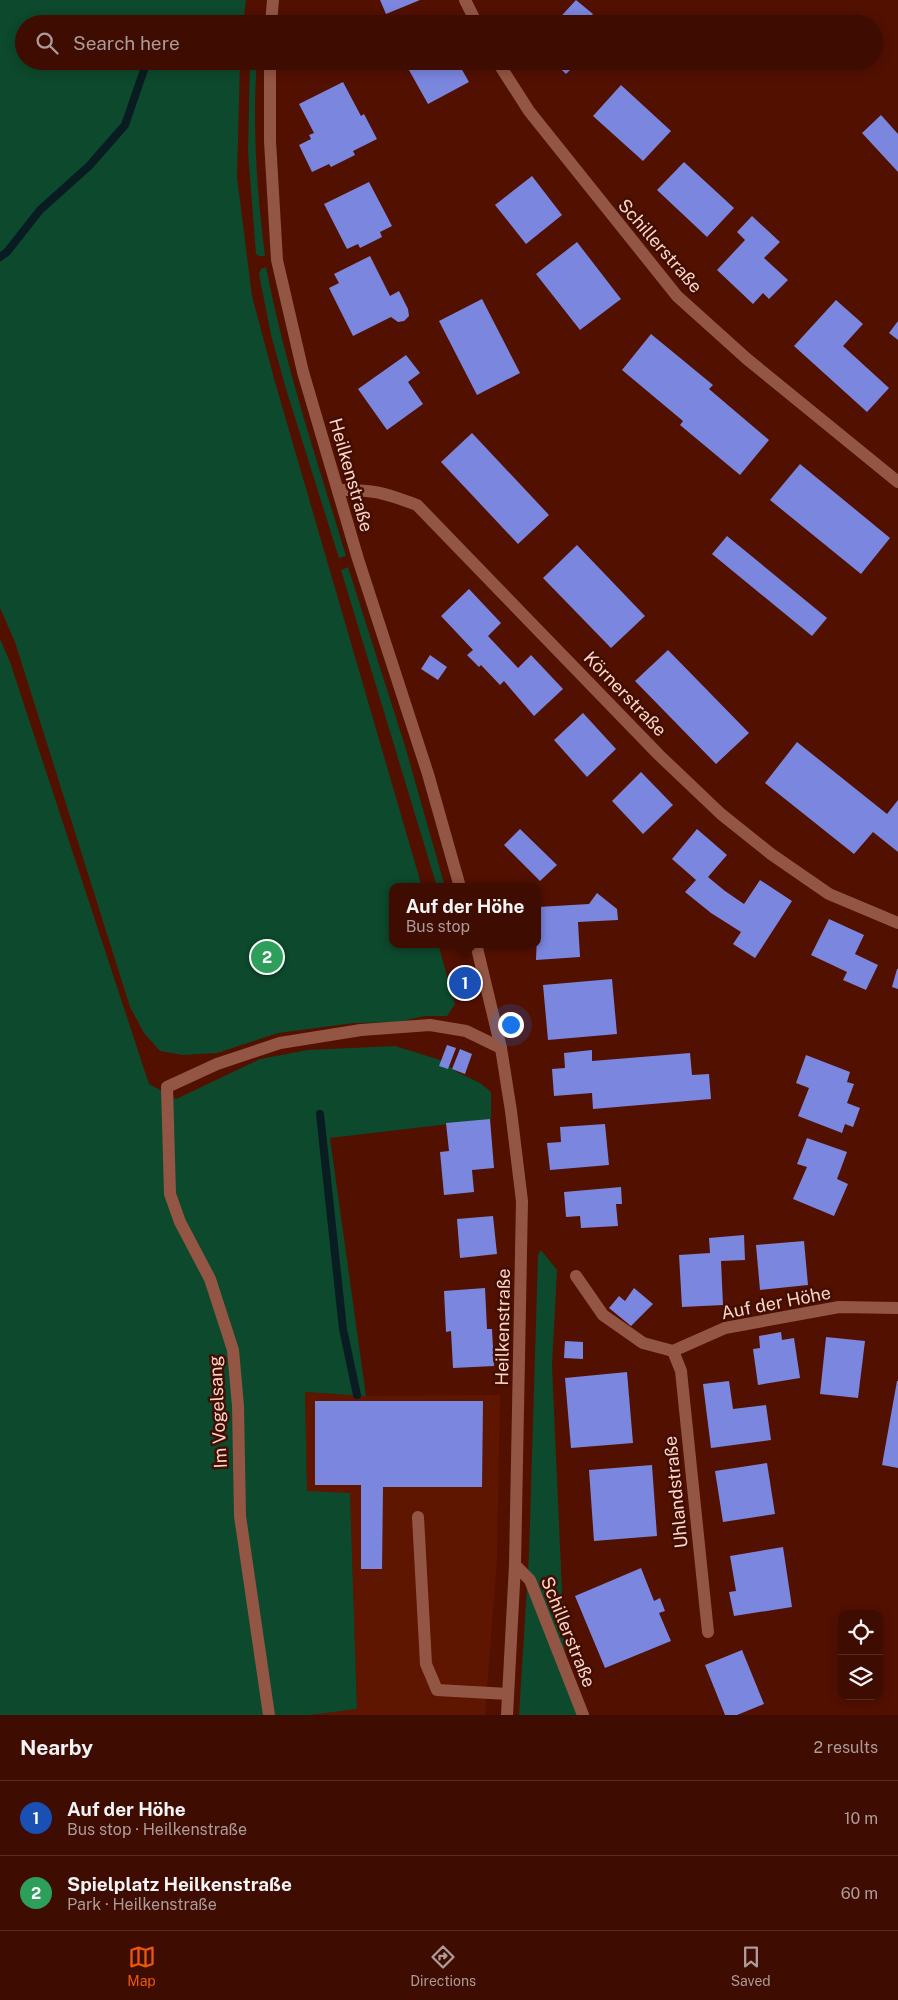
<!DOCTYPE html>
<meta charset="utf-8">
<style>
:root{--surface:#3e0c00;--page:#45150a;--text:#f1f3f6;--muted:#ad9b99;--line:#572c22;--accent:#ea580c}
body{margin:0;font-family:"Public Sans",sans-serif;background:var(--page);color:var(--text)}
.controls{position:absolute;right:15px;bottom:15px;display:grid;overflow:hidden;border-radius:10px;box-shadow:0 2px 12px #0003}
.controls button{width:45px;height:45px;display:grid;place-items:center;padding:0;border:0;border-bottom:1px solid var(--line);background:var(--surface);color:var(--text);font:25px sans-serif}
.you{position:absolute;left:510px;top:1024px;width:18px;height:18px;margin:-12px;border:4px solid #fff;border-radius:50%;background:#1a73e8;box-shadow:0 0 0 8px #1a73e833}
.badge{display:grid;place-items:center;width:32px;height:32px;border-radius:50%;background:var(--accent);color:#fff;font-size:16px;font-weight:700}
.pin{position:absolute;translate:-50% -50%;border:2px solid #fff;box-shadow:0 1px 5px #0006}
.popup{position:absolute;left:389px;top:883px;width:152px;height:65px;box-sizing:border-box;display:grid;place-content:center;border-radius:10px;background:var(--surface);filter:drop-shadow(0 1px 4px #0005);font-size:16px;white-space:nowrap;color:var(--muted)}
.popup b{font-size:19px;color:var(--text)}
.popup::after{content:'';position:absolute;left:50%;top:100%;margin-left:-10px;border:10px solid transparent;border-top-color:var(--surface)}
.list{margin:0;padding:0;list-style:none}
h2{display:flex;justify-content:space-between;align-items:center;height:65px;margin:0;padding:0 20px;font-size:21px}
h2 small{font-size:16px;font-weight:400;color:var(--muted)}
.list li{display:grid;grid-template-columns:32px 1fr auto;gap:15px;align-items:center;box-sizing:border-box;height:75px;padding:0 20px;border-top:1px solid var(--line)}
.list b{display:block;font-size:19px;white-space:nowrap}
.list p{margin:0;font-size:16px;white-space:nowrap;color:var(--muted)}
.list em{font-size:16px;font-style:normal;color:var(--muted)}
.icon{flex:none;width:28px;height:28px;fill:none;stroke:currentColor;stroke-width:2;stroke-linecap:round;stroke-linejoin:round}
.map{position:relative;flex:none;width:898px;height:1715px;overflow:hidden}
.search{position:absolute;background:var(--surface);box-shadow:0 2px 12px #0003;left:15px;right:15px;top:15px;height:55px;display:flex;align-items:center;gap:12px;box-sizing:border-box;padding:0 18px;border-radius:28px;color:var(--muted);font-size:19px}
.sheet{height:215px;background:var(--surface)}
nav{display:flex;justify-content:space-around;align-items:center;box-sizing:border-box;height:70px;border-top:1px solid var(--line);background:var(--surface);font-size:14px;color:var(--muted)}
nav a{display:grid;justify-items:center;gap:2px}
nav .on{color:var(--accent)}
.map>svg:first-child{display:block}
.built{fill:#5f1600}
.green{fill:#0d492c}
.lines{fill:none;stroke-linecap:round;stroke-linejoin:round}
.stream{stroke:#091c21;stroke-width:8}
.building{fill:#7b86df}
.minor{stroke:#945644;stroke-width:12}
.labels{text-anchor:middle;stroke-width:5;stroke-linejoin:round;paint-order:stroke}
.street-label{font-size:18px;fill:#fdd4c7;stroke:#400e02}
</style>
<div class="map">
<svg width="898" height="1715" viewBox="0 0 898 1715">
<rect width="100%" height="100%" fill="#521000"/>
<polygon class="built" points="305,1392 366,1396 500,1395 497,1559 485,1715 309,1715 357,1709 350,1493 307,1492"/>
<g class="green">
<polygon points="0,0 246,0 243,24 24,24 24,61 240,61 237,177 252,296 275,382 422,887 392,887 392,944 438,944 455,1004 447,1016 425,1016 398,1022 354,1023 278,1033 217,1053 183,1055 160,1051 144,1033 130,1007 15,642 0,608"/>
<path d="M250,61H257C252,125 257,192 265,256H259L256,254L248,152Z"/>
<path d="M266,267C285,366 317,460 346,556L339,558L286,389L271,335L259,274L261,269Z"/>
<polygon points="348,567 405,746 445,887 437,887 341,570"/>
<polygon points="0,639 10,662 149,1084 176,1099 260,1059 308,1050 395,1046 440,1060 457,1072 480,1083 491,1092 491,1119 330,1138 366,1396 305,1392 307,1491 350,1493 357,1709 309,1715 0,1715"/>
<polygon points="541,1250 557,1270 552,1366 565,1659 580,1715 519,1715 529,1555 538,1255"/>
</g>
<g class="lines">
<g class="stream">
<polyline points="159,24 160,20"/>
<polyline points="0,257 7,252 40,210 89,166 125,125 147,61"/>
<polyline points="320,1114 343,1329 357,1395"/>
</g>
</g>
<g class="building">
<polygon points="380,0 420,0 386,14"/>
<polygon points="576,0 593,14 583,24 554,24"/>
<polygon points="408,61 457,61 469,82 428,104 405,63"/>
<polygon points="552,61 579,61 566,74"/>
<polygon points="343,82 361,116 364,114 377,139 353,151 355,155 331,167 329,164 312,172 299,145 311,139 309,135 314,133 299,104"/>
<polygon points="621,85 671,131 643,161 593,116"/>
<polygon points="881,115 898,134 898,172 862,133"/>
<polygon points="684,162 734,208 707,237 657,190"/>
<polygon points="532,176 562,215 526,244 495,205"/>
<polygon points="369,182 392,226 380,232 382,237 360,248 358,244 347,249 324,204"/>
<polygon points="752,216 780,242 764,258 788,280 769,299 763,293 753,304 717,270 745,240 737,232"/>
<polygon points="577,242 621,299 580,330 536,274"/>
<polygon points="370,256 390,296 399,291 408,309 409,316 404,321 398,322 391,317 353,336 329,288 339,283 334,274"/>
<polygon points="482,299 520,373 477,395 439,321"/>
<polygon points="836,300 863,324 843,346 889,388 867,412 794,346"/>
<polygon points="898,321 898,340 889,333"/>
<polygon points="651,334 713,385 709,389 769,440 740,475 680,425 683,421 622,370"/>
<polygon points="406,355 420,373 408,382 423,404 387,430 358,389"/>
<polygon points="472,433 549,515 518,544 441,462"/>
<polygon points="800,464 890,538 861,574 770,500"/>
<polygon points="727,536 827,618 812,636 712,554"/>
<polygon points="577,545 645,616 611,648 543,578"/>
<polygon points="469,589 501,623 488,636 518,668 531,655 563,689 534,716 504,681 500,685 481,665 479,667 467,655 473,650 441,616"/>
<polygon points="668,650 749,733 716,764 635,681"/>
<polygon points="430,655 447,667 438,680 421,669"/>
<polygon points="583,713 616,749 587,777 554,740"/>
<polygon points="797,742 887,814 898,800 898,852 873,832 854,854 765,783"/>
<polygon points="641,772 673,805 643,834 612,801"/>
<polygon points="520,829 557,865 540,881 504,845"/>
<polygon points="697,829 727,855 708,877 725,891 744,904 760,880 792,901 755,958 733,944 741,932 711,913 685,892 696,880 672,859"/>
<polygon points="597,893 617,909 618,920 578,922 580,957 536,960 538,907 589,904"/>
<polygon points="829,919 864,935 855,954 878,965 866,990 843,980 847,972 811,955"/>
<polygon points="897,969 898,969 898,989 892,987"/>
<polygon points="612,979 617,1034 548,1040 543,985"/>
<polygon points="447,1045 456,1048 448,1069 439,1066"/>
<polygon points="460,1049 472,1054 465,1074 452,1069"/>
<polygon points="592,1050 592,1061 690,1053 692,1075 709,1074 711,1099 593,1109 592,1093 554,1096 552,1069 565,1068 564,1053"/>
<polygon points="806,1055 850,1072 847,1082 854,1084 847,1103 860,1108 853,1127 845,1124 842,1133 798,1116 809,1088 796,1083"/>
<polygon points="490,1119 494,1168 472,1170 474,1192 444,1195 440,1152 449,1151 446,1123"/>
<polygon points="605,1124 609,1165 550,1170 547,1143 561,1142 560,1127"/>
<polygon points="807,1138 847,1152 837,1179 848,1184 834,1216 793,1199 807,1167 797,1164"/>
<polygon points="621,1187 622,1204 616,1204 618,1226 581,1228 580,1216 566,1217 564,1192"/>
<polygon points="493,1216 497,1254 460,1258 457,1219"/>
<polygon points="744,1235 745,1260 721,1261 723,1305 682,1307 679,1255 710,1253 709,1238"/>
<polygon points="804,1241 808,1285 760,1290 756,1245"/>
<polygon points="485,1288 487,1329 492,1329 494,1366 453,1368 451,1331 446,1332 444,1291"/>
<polygon points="634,1288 653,1304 631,1326 609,1308 619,1296 625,1301"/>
<polygon points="781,1332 782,1340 794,1338 800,1378 758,1385 753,1349 760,1348 759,1336"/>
<polygon points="826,1337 865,1341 858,1398 820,1394"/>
<polygon points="565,1341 583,1342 583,1359 564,1358"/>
<polygon points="627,1372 633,1443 571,1448 565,1378"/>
<polygon points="729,1381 733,1409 766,1405 771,1440 711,1448 703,1384"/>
<polygon points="897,1381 898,1381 898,1468 882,1465"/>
<polygon points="315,1401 483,1401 482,1487 383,1487 382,1569 361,1569 361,1485 315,1485"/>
<polygon points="767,1463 775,1514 723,1522 715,1471"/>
<polygon points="652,1465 657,1536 594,1541 589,1470"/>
<polygon points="783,1547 792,1607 734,1616 729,1592 736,1591 730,1556"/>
<polygon points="641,1568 654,1601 660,1598 665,1611 659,1613 671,1641 605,1668 575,1596"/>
<polygon points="742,1650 764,1704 737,1715 725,1715 705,1665"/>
</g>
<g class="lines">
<g class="minor">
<polyline points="465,0 477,24"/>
<polyline points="271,24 273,0"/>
<polyline points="270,61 270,141 277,260 303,372 358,559 428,774 460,887"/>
<polyline points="497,61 529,111 677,296 747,359 898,482"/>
<path d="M338,490C372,489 385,493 417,505L659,755L721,814L771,854L829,894L898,923"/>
<polyline points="476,944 501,1048 511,1111 522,1201 515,1565 507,1715"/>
<polyline points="576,1276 603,1315 643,1343 673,1351 725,1328 839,1307 898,1308"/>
<polyline points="673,1351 681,1371 708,1632"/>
<polyline points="418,1517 426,1664 437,1690 508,1694"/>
<polyline points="515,1565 530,1580 583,1715"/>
<polyline points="269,1715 240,1516 238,1406 233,1350 210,1279 180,1222 170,1194 167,1087 217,1064 280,1043 361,1030 430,1025 466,1031 501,1048"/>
</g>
</g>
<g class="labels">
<g class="street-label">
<text transform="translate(660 246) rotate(49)" y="6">Schillerstraße</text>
<text transform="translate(351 475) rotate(74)" y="6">Heilkenstraße</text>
<text transform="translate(625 694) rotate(46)" y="6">Körnerstraße</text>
<text transform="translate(776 1303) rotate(-11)" y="6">Auf der Höhe</text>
<text transform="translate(503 1327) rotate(-89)" y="6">Heilkenstraße</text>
<text transform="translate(218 1412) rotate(-93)" y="6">Im Vogelsang</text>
<text transform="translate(676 1492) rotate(-96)" y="6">Uhlandstraße</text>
<text transform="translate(568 1632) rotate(68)" y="6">Schillerstraße</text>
</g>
</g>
</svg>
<div class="controls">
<button><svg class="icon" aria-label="locate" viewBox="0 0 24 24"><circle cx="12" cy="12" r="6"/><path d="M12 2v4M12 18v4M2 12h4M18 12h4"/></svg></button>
<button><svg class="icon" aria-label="layers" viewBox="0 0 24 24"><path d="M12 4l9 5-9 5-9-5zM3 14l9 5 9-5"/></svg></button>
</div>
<div class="you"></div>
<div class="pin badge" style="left:465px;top:983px;background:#1a4fb4">1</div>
<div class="popup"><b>Auf der Höhe</b>Bus stop</div>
<div class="pin badge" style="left:267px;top:957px;background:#2e9e5b">2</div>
<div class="search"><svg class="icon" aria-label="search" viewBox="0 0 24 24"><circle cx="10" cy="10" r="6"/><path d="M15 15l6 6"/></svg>Search here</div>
</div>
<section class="sheet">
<h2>Nearby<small>2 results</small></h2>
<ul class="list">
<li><span class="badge" style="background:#1a4fb4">1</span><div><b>Auf der Höhe</b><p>Bus stop · Heilkenstraße</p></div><em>10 m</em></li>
<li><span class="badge" style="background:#2e9e5b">2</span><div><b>Spielplatz Heilkenstraße</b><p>Park · Heilkenstraße</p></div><em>60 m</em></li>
</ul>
</section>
<nav>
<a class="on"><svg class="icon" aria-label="map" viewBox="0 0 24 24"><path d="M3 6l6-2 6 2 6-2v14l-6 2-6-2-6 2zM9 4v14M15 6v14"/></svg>Map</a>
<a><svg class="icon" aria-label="directions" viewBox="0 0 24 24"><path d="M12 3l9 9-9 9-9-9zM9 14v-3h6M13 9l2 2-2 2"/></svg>Directions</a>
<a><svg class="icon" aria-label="saved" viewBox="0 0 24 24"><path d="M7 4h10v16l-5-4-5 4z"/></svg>Saved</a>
</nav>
